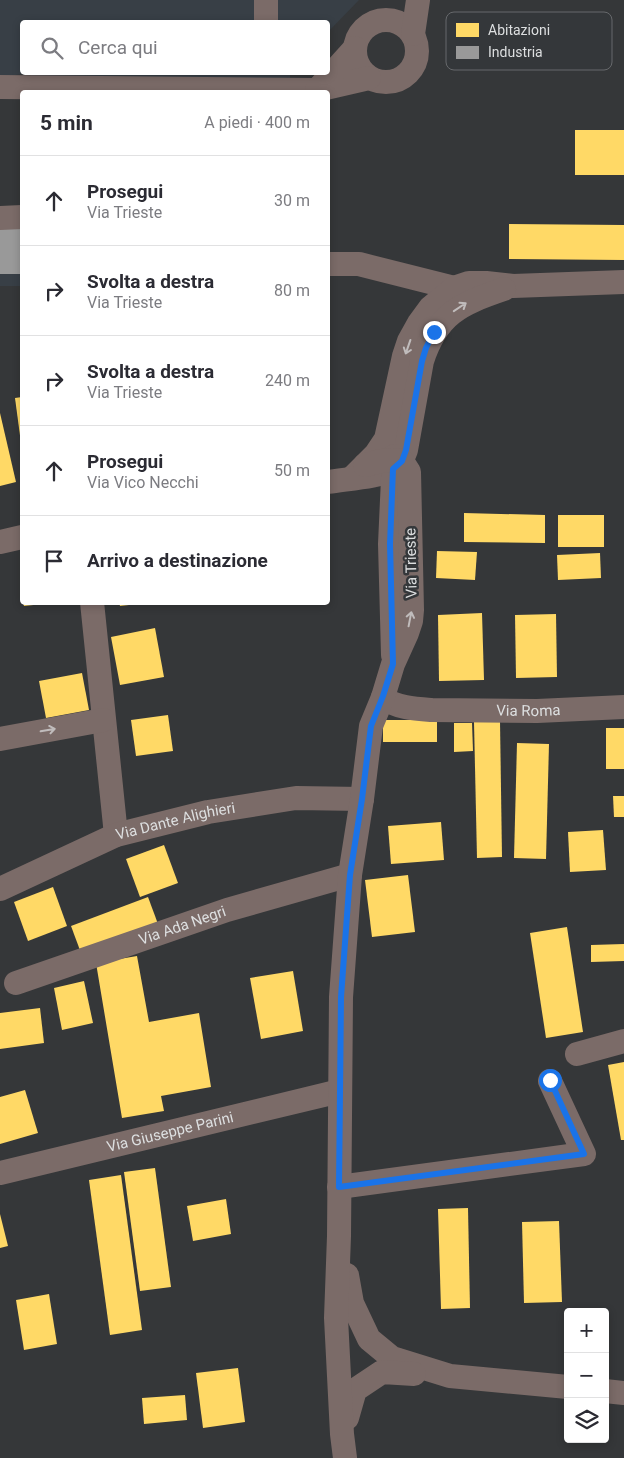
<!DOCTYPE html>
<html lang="it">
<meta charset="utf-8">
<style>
:root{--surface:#fff;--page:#f7f7f7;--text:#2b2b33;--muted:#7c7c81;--line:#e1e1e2}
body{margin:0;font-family:Roboto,sans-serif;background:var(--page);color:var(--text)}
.controls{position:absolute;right:15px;bottom:15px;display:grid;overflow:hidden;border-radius:5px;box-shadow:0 2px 8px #0003}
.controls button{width:45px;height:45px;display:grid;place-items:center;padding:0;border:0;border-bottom:1px solid var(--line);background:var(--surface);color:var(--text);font:25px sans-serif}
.stop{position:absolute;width:15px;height:15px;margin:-11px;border:4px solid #1a73e8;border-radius:50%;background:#fff}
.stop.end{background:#1a73e8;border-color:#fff;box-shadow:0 1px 5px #0008}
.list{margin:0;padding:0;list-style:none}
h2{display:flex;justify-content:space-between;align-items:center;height:65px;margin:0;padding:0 20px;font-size:21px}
h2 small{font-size:16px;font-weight:400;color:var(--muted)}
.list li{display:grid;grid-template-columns:32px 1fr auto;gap:15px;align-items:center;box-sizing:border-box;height:90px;padding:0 20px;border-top:1px solid var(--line)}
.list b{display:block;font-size:19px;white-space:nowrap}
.list p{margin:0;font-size:16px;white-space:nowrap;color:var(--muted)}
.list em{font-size:16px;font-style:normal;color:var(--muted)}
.icon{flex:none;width:28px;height:28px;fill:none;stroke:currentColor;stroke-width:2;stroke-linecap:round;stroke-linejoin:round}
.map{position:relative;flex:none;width:624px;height:1458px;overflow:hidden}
.search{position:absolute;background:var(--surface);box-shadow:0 2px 8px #0003;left:20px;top:20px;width:310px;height:55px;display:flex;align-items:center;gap:12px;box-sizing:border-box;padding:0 18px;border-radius:5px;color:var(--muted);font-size:19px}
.panel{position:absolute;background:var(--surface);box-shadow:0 2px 8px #0003;left:20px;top:90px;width:310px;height:515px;border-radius:5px}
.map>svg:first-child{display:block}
.built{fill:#383f46}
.homes{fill:#ffd966}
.industry{fill:#999}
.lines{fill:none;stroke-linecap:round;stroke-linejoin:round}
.minor{stroke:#7b6b68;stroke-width:24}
.oneway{stroke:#c0bcbc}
.route{stroke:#1a73e8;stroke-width:6}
.labels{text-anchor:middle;stroke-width:5;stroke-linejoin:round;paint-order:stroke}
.street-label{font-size:15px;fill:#dddfe0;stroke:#34373a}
.key{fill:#34373a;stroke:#67696c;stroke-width:1}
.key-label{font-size:14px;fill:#dddfe0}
</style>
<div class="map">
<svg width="624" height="1458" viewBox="0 0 624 1458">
<rect width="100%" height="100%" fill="#353739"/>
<g class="built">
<polygon points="0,0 359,0 328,32 328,22 22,22 22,72 290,73 290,92 31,92 31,73 0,77"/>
<polygon points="22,209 22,286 0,286 0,210"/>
</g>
<g class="homes">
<rect x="575" y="130" width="49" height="45"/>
<polygon points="509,224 624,225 624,260 509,259"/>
<polygon points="22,397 22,443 21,443 15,398"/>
<polygon points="0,413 16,482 0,486"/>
<polygon points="464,513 545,515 545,543 464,542"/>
<rect x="558" y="515" width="46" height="32"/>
<polygon points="437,551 477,552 475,580 436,578"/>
<polygon points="600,553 601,578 558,580 557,555"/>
<polygon points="23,602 43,602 43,604 24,606"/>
<polygon points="119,602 137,602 138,604 120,606"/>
<polygon points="482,613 484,680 439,681 438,615"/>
<polygon points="556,614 557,677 516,678 515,615"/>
<polygon points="155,628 164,677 120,685 111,637"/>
<polygon points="82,673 89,710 46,718 39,681"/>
<polygon points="168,715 173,751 136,756 131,720"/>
<rect x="383" y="720" width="54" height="22"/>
<polygon points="500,721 502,857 477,858 474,722"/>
<polygon points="454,723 472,723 473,751 454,752"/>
<rect x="606" y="728" width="18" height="41"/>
<polygon points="517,743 549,744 546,859 514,858"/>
<polygon points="613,796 624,796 624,817 614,817"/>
<polygon points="441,822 444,860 391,864 388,826"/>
<polygon points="603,830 606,870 570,872 568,832"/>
<polygon points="164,845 178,883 140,897 126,859"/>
<polygon points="408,875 415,932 372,937 365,880"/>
<polygon points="53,887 67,926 28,941 14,902"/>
<polygon points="148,897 158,924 81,953 71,926"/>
<polygon points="567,927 583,1032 546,1038 530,933"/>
<polygon points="624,944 624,961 591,962 591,945"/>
<polygon points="137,956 149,1022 199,1013 211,1087 161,1096 164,1111 122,1118 96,963"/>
<polygon points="293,971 303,1031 261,1039 250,978"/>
<polygon points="84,981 93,1023 62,1030 54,988"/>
<polygon points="40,1008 44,1043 0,1049 0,1013"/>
<polygon points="624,1062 624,1140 621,1140 608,1065"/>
<polygon points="25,1090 38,1133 0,1144 0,1097"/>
<polygon points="155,1168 171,1287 140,1291 124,1172"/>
<polygon points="121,1175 142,1330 110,1335 89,1180"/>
<polygon points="226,1199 231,1234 193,1241 187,1206"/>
<polygon points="468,1208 470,1308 441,1309 438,1209"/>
<polygon points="0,1214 8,1246 0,1248"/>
<polygon points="559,1221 562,1302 524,1303 522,1222"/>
<polygon points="49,1294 57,1344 24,1350 16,1300"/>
<polygon points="238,1368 245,1422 203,1428 196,1373"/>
<polygon points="185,1395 187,1420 144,1424 142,1398"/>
</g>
<rect class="industry" x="0" y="227" width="22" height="47"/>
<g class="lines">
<g class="minor">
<circle cx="386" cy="51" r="31"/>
<polyline points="266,22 266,0"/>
<polyline points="413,34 418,0"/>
<polyline points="0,87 317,90 369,78"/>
<polyline points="317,90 355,48"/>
<polyline points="0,218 22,217"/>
<polyline points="328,264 359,264 454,288"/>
<polyline points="352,478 376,454 386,439 404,356 409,341 419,323 430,308 454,288 469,283 486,283 513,286 624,282"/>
<path d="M328,482C344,479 380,477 393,469C400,465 403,458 406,450L422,361C437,314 460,304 504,289"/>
<polyline points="0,542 22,537"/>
<polyline points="92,602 116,835"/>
<polyline points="393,655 390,544 394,456"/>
<path id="s1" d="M383,697C395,708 416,709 432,710L537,711L624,707"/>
<polyline points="0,739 103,720"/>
<path id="s2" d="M0,889L116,835L208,812L296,798L362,799"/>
<path id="s3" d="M16,983L227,910L350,875"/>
<polyline points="577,1054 624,1041"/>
<path id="s4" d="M0,1173L340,1091"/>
<polyline points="339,1187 584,1154 550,1081"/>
<polyline points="347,1275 352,1303 369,1339 392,1358 450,1376 568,1387"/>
<polyline points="605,1391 624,1393"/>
<polyline points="347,1418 355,1390 382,1372 414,1374"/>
<path d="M345,1458L342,1434L336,1318L339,1236L341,997L350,875L362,799L371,726L383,697L393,664L407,633L411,621L412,610L409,472L402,461C388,458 378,462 365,465"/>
</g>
</g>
<defs><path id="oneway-shaft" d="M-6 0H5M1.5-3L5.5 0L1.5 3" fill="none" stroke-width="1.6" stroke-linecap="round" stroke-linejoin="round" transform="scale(1.25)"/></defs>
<g class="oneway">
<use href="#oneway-shaft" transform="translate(460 307) rotate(-34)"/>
<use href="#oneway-shaft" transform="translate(408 347) rotate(109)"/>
<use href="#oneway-shaft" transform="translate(410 619) rotate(-79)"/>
<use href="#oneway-shaft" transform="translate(48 730) rotate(-10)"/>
</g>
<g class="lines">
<polyline class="route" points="434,332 426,348 422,361 406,450 402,461 393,469 390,544 393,664 383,696 371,726 362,799 350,875 341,997 339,1187 584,1154 550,1080"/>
</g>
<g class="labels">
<g class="street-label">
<text transform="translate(411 563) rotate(-91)" y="5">Via Trieste</text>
<text dy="5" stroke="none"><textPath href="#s1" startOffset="148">Via Roma</textPath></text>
<text dy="5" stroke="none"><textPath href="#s2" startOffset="189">Via Dante Alighieri</textPath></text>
<text dy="5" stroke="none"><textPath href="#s3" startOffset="176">Via Ada Negri</textPath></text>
<text dy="5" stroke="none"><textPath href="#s4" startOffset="175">Via Giuseppe Parini</textPath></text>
</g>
</g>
<rect x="446" y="12" width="166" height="58" rx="8" class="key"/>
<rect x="456" y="23" width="23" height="14" fill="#ffd966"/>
<rect x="456" y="46" width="23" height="13" fill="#999"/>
<g class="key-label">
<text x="488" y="35">Abitazioni</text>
<text x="488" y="57">Industria</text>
</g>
</svg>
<div class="controls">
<button>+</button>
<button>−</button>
<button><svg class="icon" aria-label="layers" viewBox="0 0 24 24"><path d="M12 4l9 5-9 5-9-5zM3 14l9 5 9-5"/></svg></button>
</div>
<div class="stop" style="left:550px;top:1080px"></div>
<div class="stop end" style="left:434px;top:332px"></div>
<div class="search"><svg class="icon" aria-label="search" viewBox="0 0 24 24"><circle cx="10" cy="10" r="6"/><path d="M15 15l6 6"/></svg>Cerca qui</div>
<section class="panel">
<h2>5 min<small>A piedi · 400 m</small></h2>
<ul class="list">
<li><svg class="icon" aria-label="ahead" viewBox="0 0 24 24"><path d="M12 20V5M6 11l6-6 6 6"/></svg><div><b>Prosegui</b><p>Via Trieste</p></div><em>30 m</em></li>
<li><svg class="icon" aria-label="right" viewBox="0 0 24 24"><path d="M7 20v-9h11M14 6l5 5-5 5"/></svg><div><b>Svolta a destra</b><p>Via Trieste</p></div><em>80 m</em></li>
<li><svg class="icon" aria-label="right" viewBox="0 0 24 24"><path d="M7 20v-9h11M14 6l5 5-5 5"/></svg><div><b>Svolta a destra</b><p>Via Trieste</p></div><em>240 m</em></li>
<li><svg class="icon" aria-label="ahead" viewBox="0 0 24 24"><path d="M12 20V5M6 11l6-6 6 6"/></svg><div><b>Prosegui</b><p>Via Vico Necchi</p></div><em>50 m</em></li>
<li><svg class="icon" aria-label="arrive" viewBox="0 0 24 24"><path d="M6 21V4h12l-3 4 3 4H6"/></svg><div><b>Arrivo a destinazione</b></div></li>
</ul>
</section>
</div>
